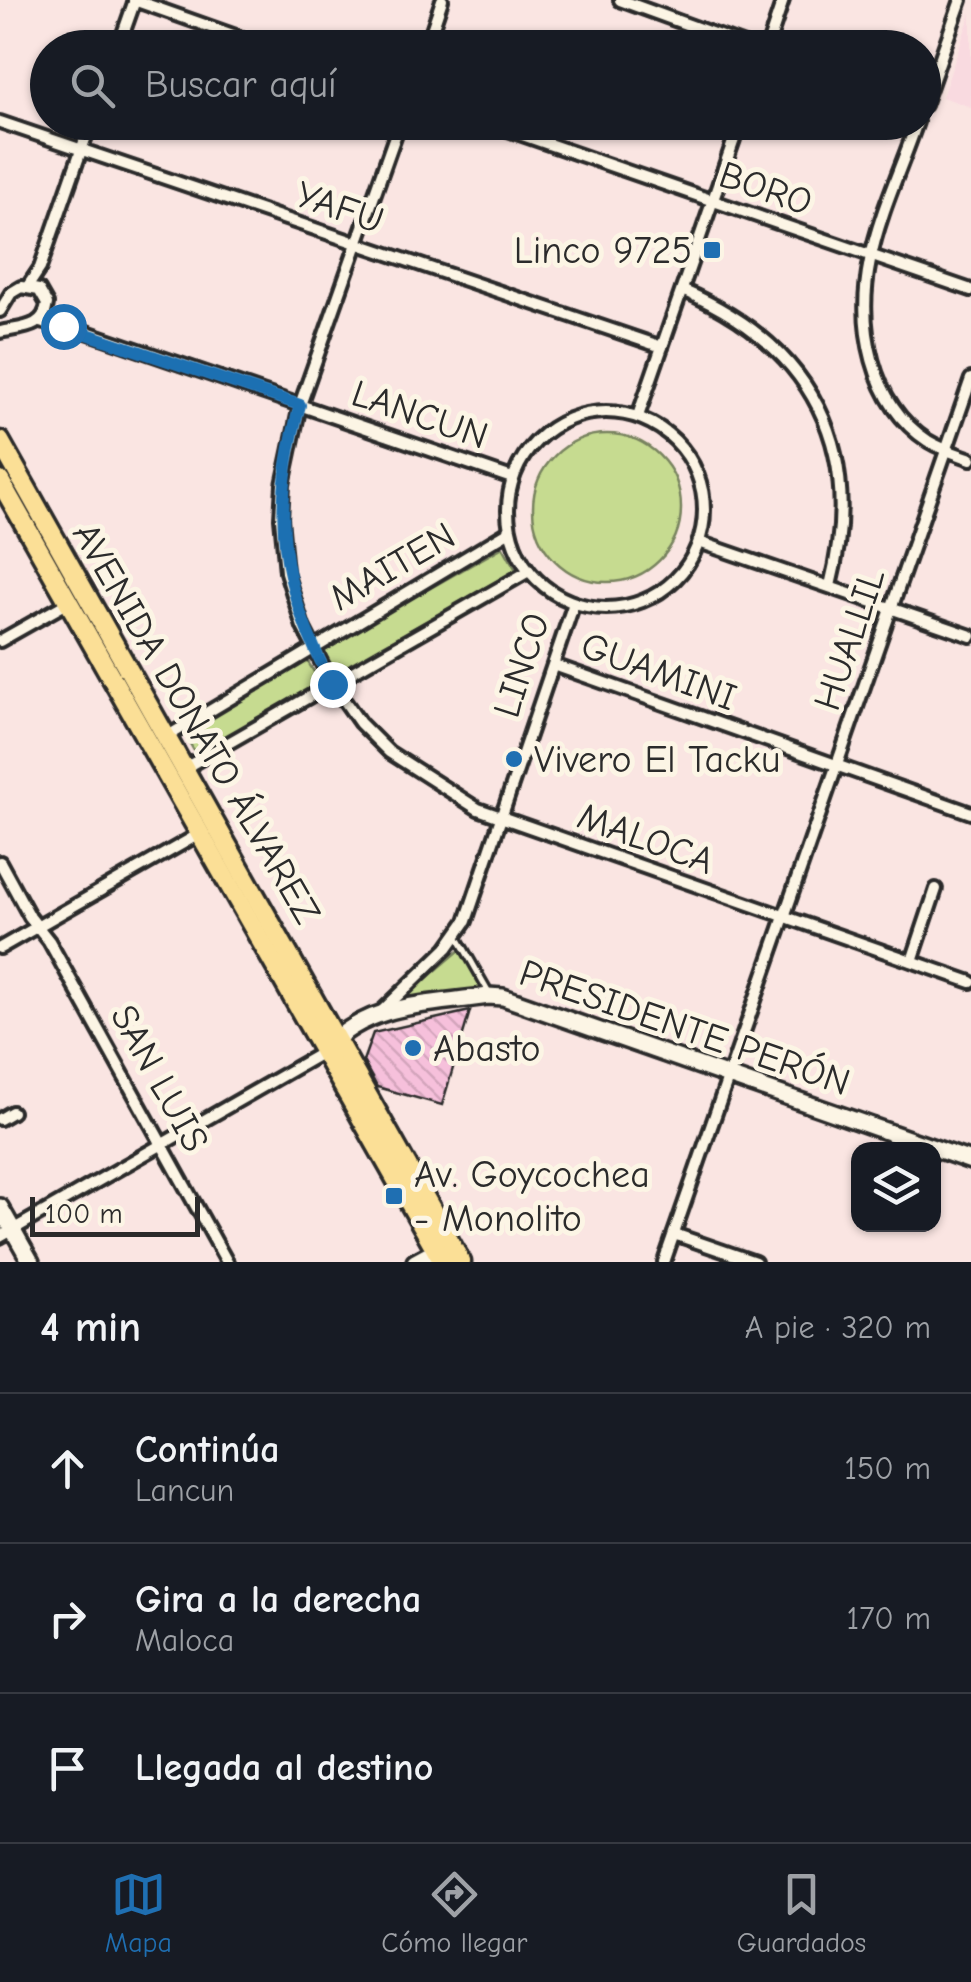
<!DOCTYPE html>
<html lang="es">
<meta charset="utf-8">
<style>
:root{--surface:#171b24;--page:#20242c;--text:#f1f3f6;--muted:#9ea1a6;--line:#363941;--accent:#1f6fb2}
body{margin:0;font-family:"Comic Neue",sans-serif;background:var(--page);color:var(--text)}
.controls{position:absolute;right:30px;bottom:30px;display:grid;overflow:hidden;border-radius:20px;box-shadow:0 2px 8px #0004}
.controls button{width:90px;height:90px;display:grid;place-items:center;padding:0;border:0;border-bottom:2px solid var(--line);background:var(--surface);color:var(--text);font:50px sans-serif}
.scale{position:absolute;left:30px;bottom:25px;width:170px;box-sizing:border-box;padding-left:10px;border:5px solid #2b2b2b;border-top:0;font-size:28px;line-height:35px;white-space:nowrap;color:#2b2b2b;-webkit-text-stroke:8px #fcf5e5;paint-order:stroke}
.stop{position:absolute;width:30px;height:30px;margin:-22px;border:8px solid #1f6fb2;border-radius:50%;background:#fff}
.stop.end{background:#1f6fb2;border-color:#fff;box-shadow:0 2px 10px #0008}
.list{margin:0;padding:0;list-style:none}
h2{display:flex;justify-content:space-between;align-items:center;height:130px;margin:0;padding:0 40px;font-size:42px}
h2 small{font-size:32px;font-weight:400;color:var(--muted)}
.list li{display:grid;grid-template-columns:65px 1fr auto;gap:30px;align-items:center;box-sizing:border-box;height:150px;padding:0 40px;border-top:2px solid var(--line)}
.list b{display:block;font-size:38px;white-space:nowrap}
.list p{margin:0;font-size:32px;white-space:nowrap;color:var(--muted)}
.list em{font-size:32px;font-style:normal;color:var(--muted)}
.icon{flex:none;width:55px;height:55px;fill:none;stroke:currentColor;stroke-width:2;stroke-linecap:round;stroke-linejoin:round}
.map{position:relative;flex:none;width:971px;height:1262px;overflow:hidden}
.search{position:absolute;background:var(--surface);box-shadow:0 2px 8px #0004;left:30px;right:30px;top:30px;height:110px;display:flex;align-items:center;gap:25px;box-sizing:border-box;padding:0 35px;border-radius:55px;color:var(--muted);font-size:38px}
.sheet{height:580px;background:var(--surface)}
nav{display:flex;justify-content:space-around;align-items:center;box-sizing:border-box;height:140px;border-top:2px solid var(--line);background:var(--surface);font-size:28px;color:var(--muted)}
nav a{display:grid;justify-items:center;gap:5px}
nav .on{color:var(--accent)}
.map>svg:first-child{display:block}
.built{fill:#f9dae0}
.green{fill:#c6db90;stroke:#78835e;stroke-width:2.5}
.building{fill:url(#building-back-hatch);stroke:#2b2b2b;stroke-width:2.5}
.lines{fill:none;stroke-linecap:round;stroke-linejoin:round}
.lane-casing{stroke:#2b2b2b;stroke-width:12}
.street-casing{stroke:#2b2b2b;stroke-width:18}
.secondary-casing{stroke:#2b2b2b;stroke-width:22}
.primary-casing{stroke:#2b2b2b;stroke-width:25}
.lane{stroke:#fcf5e5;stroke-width:5}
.street{stroke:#fcf5e5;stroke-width:10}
.secondary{stroke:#fcf5e5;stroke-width:15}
.primary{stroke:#fbdf96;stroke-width:18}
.route{stroke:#1f6fb2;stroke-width:12}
.poi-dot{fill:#1f6fb2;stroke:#fcf5e5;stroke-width:4}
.labels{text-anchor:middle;stroke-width:10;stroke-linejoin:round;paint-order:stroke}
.street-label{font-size:38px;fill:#2b2b2b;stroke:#fcf5e5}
.poi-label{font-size:38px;fill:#2b2b2b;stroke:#fcf5e5;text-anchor:start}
</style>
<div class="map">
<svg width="971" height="1262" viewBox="0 0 971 1262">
<defs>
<pattern id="building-back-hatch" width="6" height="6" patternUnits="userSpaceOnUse" patternTransform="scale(2.5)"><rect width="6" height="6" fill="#f6c0db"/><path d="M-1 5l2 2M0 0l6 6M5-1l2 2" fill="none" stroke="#d3a5bc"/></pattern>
</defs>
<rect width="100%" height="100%" fill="#fae5e2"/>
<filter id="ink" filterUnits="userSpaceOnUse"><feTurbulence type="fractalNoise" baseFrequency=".01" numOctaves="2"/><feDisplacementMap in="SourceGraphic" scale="20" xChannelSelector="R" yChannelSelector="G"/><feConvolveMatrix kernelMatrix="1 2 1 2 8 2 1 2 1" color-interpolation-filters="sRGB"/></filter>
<g filter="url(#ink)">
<polygon class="built" points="971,13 971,107 942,97"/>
<g class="green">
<circle cx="607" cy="508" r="74"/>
<polygon points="503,547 516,570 334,673 321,650"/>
<polygon points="305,657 322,685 197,756 184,733"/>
<polygon points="460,950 488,996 395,1005"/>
</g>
<polygon class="building" points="470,1011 442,1105 377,1087 363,1061 373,1033"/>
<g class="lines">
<defs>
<polyline id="lane" points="457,936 490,994"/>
<g id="street">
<polyline points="134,0 270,48"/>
<polyline points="620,0 752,48"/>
<polyline points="118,48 135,0"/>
<polyline points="426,48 442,0"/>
<polyline points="767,48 783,0"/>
<polyline points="924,105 961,0"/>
<polyline points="0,122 662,347"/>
<polyline points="400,122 300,405 283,485 281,518 286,572 303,627 332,683 360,723 389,752 478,809 971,982"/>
<polyline points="485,122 971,290"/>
<path d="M917,122C902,167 879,214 870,261C857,324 870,403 928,441C941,449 957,454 971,459"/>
<polyline points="28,286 40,268 91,122"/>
<path d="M682,290C813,346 865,448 830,586"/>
<path d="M0,311L11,293L21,287L39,290L47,304C44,329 21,327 0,332"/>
<polyline points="40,322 81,330 512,478"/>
<circle cx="606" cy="510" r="98"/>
<polyline points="638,416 740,122"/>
<polyline points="699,542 971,636"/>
<polyline points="0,641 69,602"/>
<polyline points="554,665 971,813"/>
<polyline points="163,739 510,531"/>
<polyline points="183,769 529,571"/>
<polyline points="0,862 30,917 49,941 227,1262"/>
<polyline points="0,948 201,833"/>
<polyline points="912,961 936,889"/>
<polyline points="382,1011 447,948 466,921 574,603"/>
<polyline points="0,1119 12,1112"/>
<polyline points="674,1234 755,1262"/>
<polyline points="0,1237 325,1051"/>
<polyline points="664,1262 971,379"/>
</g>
<g id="secondary">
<path d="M328,1047C370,1002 430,1005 488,996L503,997L971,1161"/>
<polyline points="0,1207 31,1262"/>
<polyline points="415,1262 437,1250 444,1255"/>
</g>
<g id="primary">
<polyline points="0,441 461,1262"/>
<polyline points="0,481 443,1262"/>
</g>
</defs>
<use href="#lane" class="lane-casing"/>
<use href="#street" class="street-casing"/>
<use href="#secondary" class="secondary-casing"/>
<use href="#primary" class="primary-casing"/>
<use href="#lane" class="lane"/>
<use href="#street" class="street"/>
<use href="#secondary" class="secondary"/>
<use href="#primary" class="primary"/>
</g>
</g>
<g class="lines" filter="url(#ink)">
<path class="route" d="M63,326L300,405C270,511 280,587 332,684"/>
</g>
<g class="poi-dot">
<rect x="702" y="240" width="20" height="20" rx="5"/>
<circle cx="514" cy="759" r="10"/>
<circle cx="413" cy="1048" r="10"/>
<rect x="384" y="1186" width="20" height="20" rx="5"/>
</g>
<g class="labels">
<g class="street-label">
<text transform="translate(766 188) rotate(19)" y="13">BORO</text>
<text transform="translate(340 207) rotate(19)" y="13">YAFU</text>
<text transform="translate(420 414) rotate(19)" y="13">LANCUN</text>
<text transform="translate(392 566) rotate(-30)" y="13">MAITEN</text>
<text transform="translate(849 639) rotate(-71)" y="13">HUALLIL</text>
<text transform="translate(521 665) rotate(-72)" y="13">LINCO</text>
<text transform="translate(659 671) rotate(20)" y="13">GUAMINI</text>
<text transform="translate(197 723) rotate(60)" y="13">AVENIDA DONATO ÁLVAREZ</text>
<text transform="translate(646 838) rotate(20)" y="13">MALOCA</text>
<text transform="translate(685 1027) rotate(19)" y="13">PRESIDENTE PERÓN</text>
<text transform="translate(160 1078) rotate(61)" y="13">SAN LUIS</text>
</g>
<g class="poi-label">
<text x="692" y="263" text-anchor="end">Linco 9725</text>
<text x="534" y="772">Vivero El Tacku</text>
<text x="433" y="1061">Abasto</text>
<text x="414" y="1187">Av. Goycochea<tspan x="414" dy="44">- Monolito</tspan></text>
</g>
</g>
</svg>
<div class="controls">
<button><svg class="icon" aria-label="layers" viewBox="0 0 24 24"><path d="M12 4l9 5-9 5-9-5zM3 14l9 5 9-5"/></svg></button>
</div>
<div class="scale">100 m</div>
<div class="stop" style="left:63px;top:326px"></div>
<div class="stop end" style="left:332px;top:684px"></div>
<div class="search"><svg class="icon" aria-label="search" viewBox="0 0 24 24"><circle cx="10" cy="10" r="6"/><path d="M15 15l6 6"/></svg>Buscar aquí</div>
</div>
<section class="sheet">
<h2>4 min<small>A pie · 320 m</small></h2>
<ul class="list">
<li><svg class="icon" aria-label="ahead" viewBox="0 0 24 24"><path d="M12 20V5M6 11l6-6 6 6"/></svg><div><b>Continúa</b><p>Lancun</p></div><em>150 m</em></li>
<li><svg class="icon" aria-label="right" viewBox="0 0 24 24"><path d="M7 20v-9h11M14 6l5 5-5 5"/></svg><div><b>Gira a la derecha</b><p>Maloca</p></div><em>170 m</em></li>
<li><svg class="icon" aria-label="arrive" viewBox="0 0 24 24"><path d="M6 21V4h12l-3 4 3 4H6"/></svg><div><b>Llegada al destino</b></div></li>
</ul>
</section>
<nav>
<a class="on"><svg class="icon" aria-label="map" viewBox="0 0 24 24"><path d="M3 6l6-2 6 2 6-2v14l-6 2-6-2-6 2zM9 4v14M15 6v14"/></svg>Mapa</a>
<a><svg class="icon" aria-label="directions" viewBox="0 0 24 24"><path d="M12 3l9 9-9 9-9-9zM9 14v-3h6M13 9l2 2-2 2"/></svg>Cómo llegar</a>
<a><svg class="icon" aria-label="saved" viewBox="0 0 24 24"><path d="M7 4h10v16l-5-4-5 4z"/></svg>Guardados</a>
</nav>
